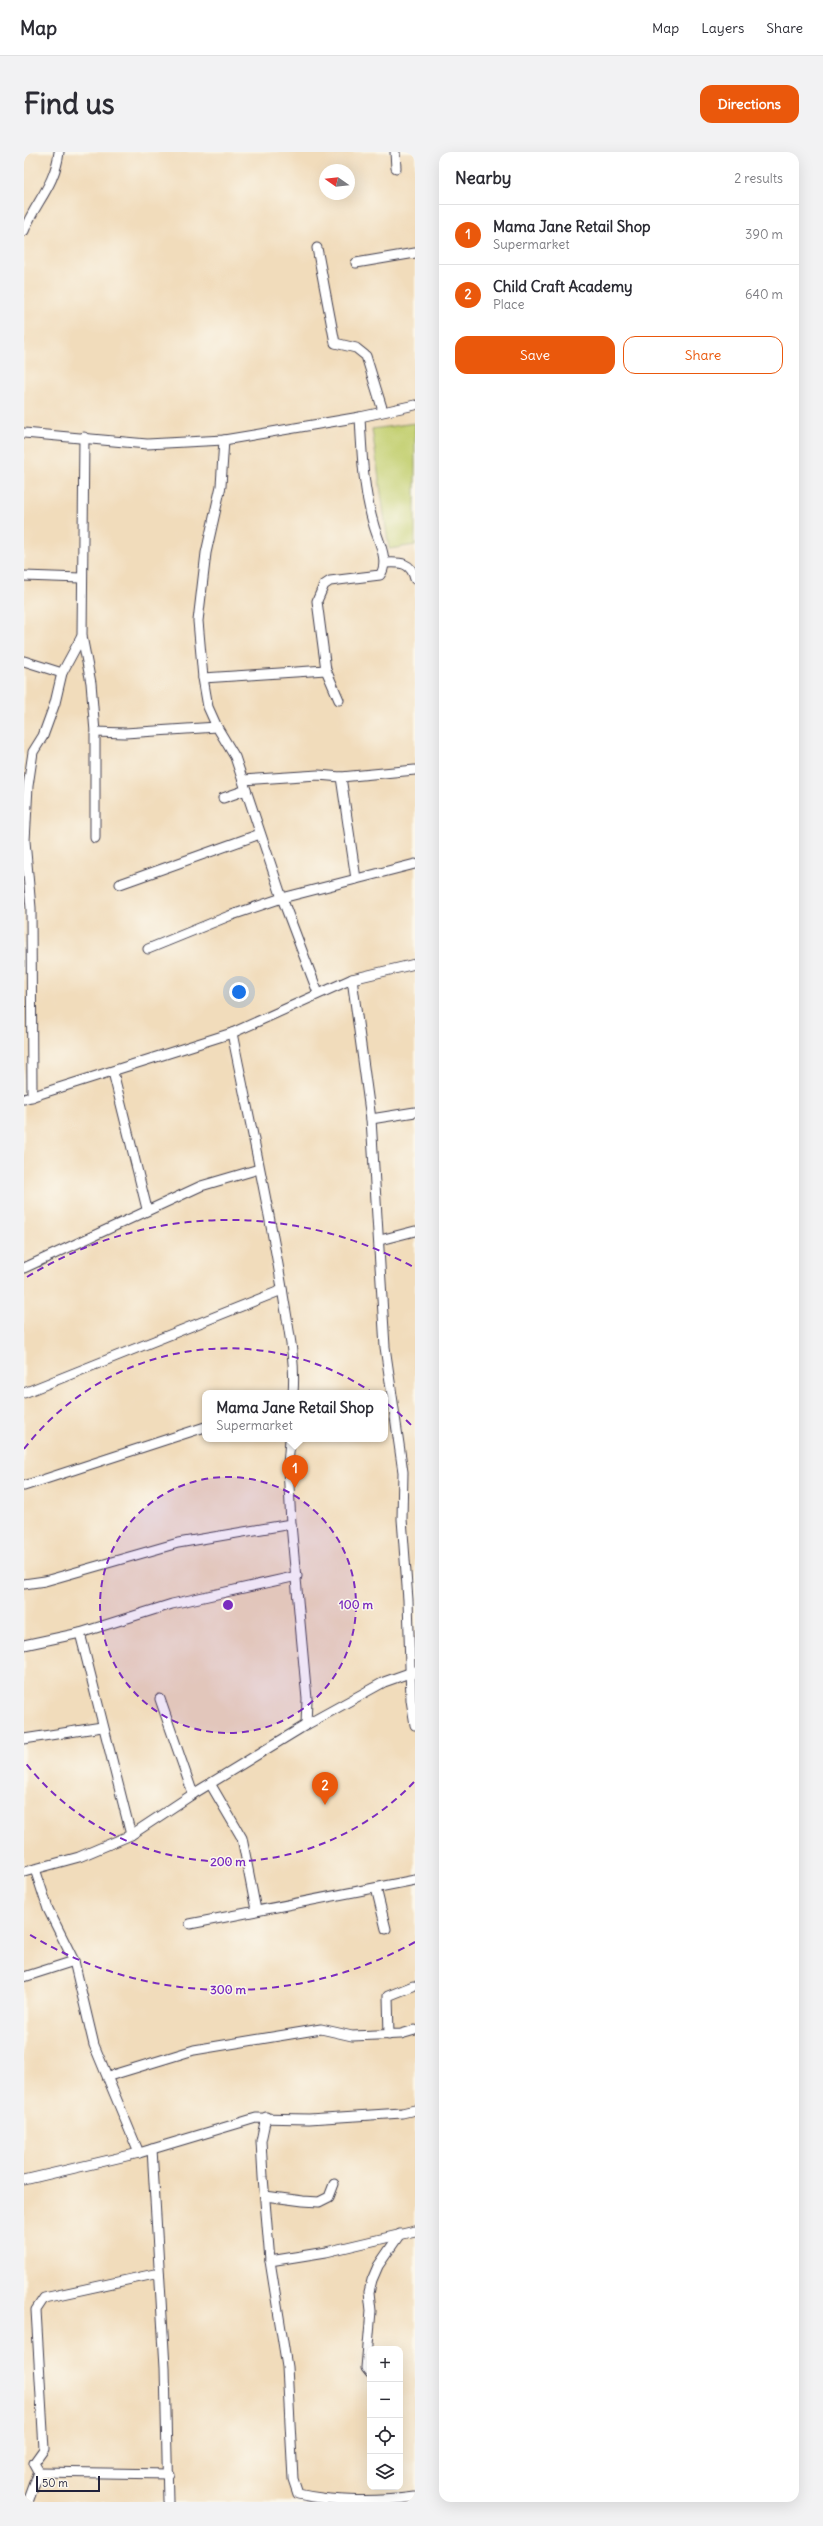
<!DOCTYPE html>
<meta charset="utf-8">
<style>
:root{--surface:#fff;--page:#f2f2f3;--text:#2b2b33;--muted:#7c7c81;--line:#e1e1e2;--accent:#ea580c}
body{margin:0;font-family:Delius,sans-serif;background:var(--page);color:var(--text)}
.controls{position:absolute;right:12px;bottom:12px;display:grid;overflow:hidden;border-radius:8px;box-shadow:0 4px 16px #0002}
.controls button{width:36px;height:36px;display:grid;place-items:center;padding:0;border:0;border-bottom:1px solid var(--line);background:var(--surface);color:var(--text);font:20px sans-serif}
.compass{position:absolute;left:295px;top:12px;width:36px;height:36px;border-radius:50%;background:var(--surface);box-shadow:0 4px 16px #0002;rotate:284deg}
.scale{position:absolute;left:12px;bottom:10px;width:64px;box-sizing:border-box;padding-left:4px;border:2px solid #22223b;border-top:0;font-size:11px;line-height:14px;white-space:nowrap;color:#22223b;-webkit-text-stroke:3px #fbf7ec;paint-order:stroke}
.you{position:absolute;left:215px;top:840px;width:14px;height:14px;margin:-10px;border:3px solid #fff;border-radius:50%;background:#1a73e8;box-shadow:0 0 0 6px #1a73e833}
.badge{display:grid;place-items:center;width:26px;height:26px;border-radius:50%;background:var(--accent);color:#fff;font-size:13px;font-weight:700}
.pin{position:absolute;translate:-50% -33px;filter:drop-shadow(0 1px 2px #0008)}
.pin::after{content:'';position:absolute;top:21px;width:14px;height:12px;background:inherit;clip-path:polygon(0 0,100% 0,50% 100%)}
.popup{position:absolute;left:178px;top:1238px;width:186px;height:52px;box-sizing:border-box;display:grid;place-content:center;border-radius:8px;background:var(--surface);filter:drop-shadow(0 1px 3px #0005);font-size:13px;white-space:nowrap;color:var(--muted)}
.popup b{font-size:15px;color:var(--text)}
.popup::after{content:'';position:absolute;left:50%;top:100%;margin-left:-8px;border:8px solid transparent;border-top-color:var(--surface)}
.list{margin:0;padding:0;list-style:none}
h2{display:flex;justify-content:space-between;align-items:center;height:52px;margin:0;padding:0 16px;font-size:17px}
h2 small{font-size:13px;font-weight:400;color:var(--muted)}
.list li{display:grid;grid-template-columns:26px 1fr auto;gap:12px;align-items:center;box-sizing:border-box;height:60px;padding:0 16px;border-top:1px solid var(--line)}
.list b{display:block;font-size:15px;white-space:nowrap}
.list p{margin:0;font-size:13px;white-space:nowrap;color:var(--muted)}
.list em{font-size:13px;font-style:normal;color:var(--muted)}
.actions{display:flex;gap:8px;padding:12px 16px}
.actions a{flex:1;padding:9px 0;border:1px solid var(--accent);border-radius:12px;text-align:center;font-size:14px;color:var(--accent)}
.actions .main{background:var(--accent);color:#fff}
.icon{flex:none;width:22px;height:22px;fill:none;stroke:currentColor;stroke-width:2;stroke-linecap:round;stroke-linejoin:round}
.map{position:relative;flex:none;width:391px;height:2350px;overflow:hidden;border-radius:12px}
header{display:flex;align-items:center;gap:24px;box-sizing:border-box;height:56px;padding:0 20px;background:var(--surface);border-bottom:1px solid var(--line)}
header strong{font-size:19px}
nav{display:flex;gap:22px;margin-inline-start:auto;font-size:14px}
.intro{display:flex;align-items:center;justify-content:space-between;box-sizing:border-box;height:96px;padding:0 24px}
h1{margin:0;font-size:28px}
.button{padding:10px 18px;border-radius:12px;background:var(--accent);color:#fff;font-size:14px;font-weight:700}
main{display:flex;gap:24px;padding:0 24px}
aside{flex:1;background:var(--surface);border-radius:12px;box-shadow:0 4px 16px #0002}
.map>svg:first-child{display:block}
.green{fill:#c2cf70;stroke:#727856}
.lines{fill:none;stroke-linecap:round;stroke-linejoin:round}
.street-casing{stroke:#413e4e;stroke-width:11}
.street{stroke:#fff;stroke-width:9}
.ring{fill:none;stroke:#7b2cbf;stroke-width:2;stroke-dasharray:7 5}
.centre{fill:#7b2cbf;stroke:#fbf7ec;stroke-width:2}
.ring-label{font-size:12px;text-anchor:middle;font-weight:bold;fill:#7b2cbf;stroke:#fbf7ec;stroke-width:3;stroke-linejoin:round;paint-order:stroke}
</style>
<header>
<strong>Map</strong>
<nav><a>Map</a><a>Layers</a><a>Share</a></nav>
</header>
<div class="intro"><h1>Find us</h1><a class="button">Directions</a></div>
<main>
<div class="map">
<svg width="391" height="2350" viewBox="0 0 391 2350">
<rect width="100%" height="100%" fill="#fbf7ec"/>
<filter id="ink" filterUnits="userSpaceOnUse"><feTurbulence type="fractalNoise" baseFrequency=".025" numOctaves="2"/><feDisplacementMap in="SourceGraphic" scale="8" xChannelSelector="R" yChannelSelector="G"/><feConvolveMatrix kernelMatrix="1 2 1 2 8 2 1 2 1" color-interpolation-filters="sRGB"/></filter>
<filter id="wash" filterUnits="userSpaceOnUse"><feTurbulence type="fractalNoise" baseFrequency=".012" numOctaves="4" result="noise"/><feDisplacementMap in="SourceGraphic" scale="16" xChannelSelector="R" yChannelSelector="G"/><feGaussianBlur stdDeviation="0.9" result="paint"/><feColorMatrix in="noise" values="0 0 0 0 0 0 0 0 0 0 0 0 0 0 0 0 0 1.4 0 .05"/><feComposite in="paint" operator="in"/></filter>
<g filter="url(#wash)">
<rect width="100%" height="100%" fill="#f1dcbb"/>
<polygon class="green" points="391,271 391,393 365,397 348,277"/>
</g>
<g filter="url(#ink)">
<g class="lines">
<defs>
<g id="street">
<polyline points="371,0 372,16"/>
<path d="M0,79C11,50 31,34 35,0"/>
<polyline points="293,96 311,191 332,196 342,204 359,259"/>
<polyline points="332,111 391,101"/>
<polyline points="0,281 123,292 200,288 336,265 391,253"/>
<polyline points="200,288 197,334 182,401 174,469 179,526 184,555 193,575 211,605 258,746 294,841"/>
<path d="M361,411C376,410 387,410 391,427"/>
<polyline points="0,424 57,426"/>
<polyline points="58,484 67,531 71,580 71,686"/>
<polyline points="0,509 38,521"/>
<polyline points="179,526 302,518"/>
<path d="M315,548L302,518L293,449L300,433L306,429L356,423C366,410 354,388 350,374C339,337 338,303 336,265"/>
<polyline points="71,580 101,581 193,575"/>
<polyline points="317,625 332,727"/>
<polyline points="219,628 294,623 317,625 391,618"/>
<polyline points="199,646 222,638"/>
<polyline points="96,732 236,682"/>
<polyline points="124,797 205,764 258,746 391,712"/>
<polyline points="328,827 347,967 361,1195 379,1320 378,1367 384,1448 387,1548 391,1573"/>
<path d="M208,881C225,966 244,1050 258,1136C263,1170 272,1206 269,1241"/>
<polyline points="89,920 123,1057"/>
<polyline points="8,945 7,756 1,689 4,634 9,600 19,584 31,551 38,521 58,484 60,285"/>
<polyline points="0,947 208,881 328,827 391,812"/>
<polyline points="347,967 391,960"/>
<polyline points="356,1088 391,1079"/>
<polyline points="0,1116 177,1034 235,1017"/>
<polyline points="0,1241 258,1138"/>
<polyline points="266,1287 264,1314 267,1372 283,1547 282,1573"/>
<polyline points="0,1334 181,1275"/>
<polyline points="0,1432 21,1429 154,1391 267,1372"/>
<polyline points="56,1481 107,1683"/>
<polyline points="0,1493 56,1481 148,1452 273,1424"/>
<polyline points="136,1547 169,1642"/>
<polyline points="0,1587 78,1575"/>
<polyline points="187,1633 218,1686 232,1758"/>
<polyline points="11,1717 24,1757 50,1809 70,1893 115,2001"/>
<polyline points="0,1720 55,1705 107,1683 169,1642 282,1573 360,1530 391,1519"/>
<polyline points="352,1736 362,1777"/>
<polyline points="166,1772 391,1728"/>
<polyline points="0,1825 50,1809"/>
<polyline points="365,1883 364,1844 389,1834"/>
<polyline points="85,1924 170,1898 297,1877 328,1884 377,1882 391,1878"/>
<path d="M242,1965L237,1989L239,2025L246,2109L263,2215L269,2327L274,2342C308,2350 355,2350 391,2345"/>
<polyline points="128,1997 141,2215 144,2350"/>
<polyline points="0,2028 115,2001 232,1966 285,1967 378,1961 391,1958"/>
<polyline points="241,2044 279,2049 295,2050 305,2045 310,2032"/>
<polyline points="246,2109 302,2100 391,2079"/>
<polyline points="346,2221 342,2216 347,2159 345,2140 348,2128 354,2114 376,2082"/>
<polyline points="15,2320 145,2322"/>
<polyline points="4,2350 15,2320 10,2311 20,2297 12,2158 20,2146 135,2121"/>
</g>
</defs>
<use href="#street" class="street-casing"/>
<use href="#street" class="street"/>
</g>
</g>
<circle cx="204" cy="1453" r="128" fill="#7b2cbf" fill-opacity=".12"/>
<g class="ring">
<circle cx="204" cy="1453" r="128"/>
<path d="M390 1630A257 257 0 0 1 0 1609M0 1297A257 257 0 0 1 390 1276"/>
<path d="M391 1790A385 385 0 0 1 3 1781M3 1125A385 385 0 0 1 391 1116"/>
</g>
<circle cx="204" cy="1453" r="6" class="centre"/>
<g class="ring-label">
<text x="332" y="1457">100 m</text>
<text x="204" y="1714">200 m</text>
<text x="204" y="1842">300 m</text>
</g>
</svg>
<div class="controls">
<button>+</button>
<button>−</button>
<button><svg class="icon" aria-label="locate" viewBox="0 0 24 24"><circle cx="12" cy="12" r="6"/><path d="M12 2v4M12 18v4M2 12h4M18 12h4"/></svg></button>
<button><svg class="icon" aria-label="layers" viewBox="0 0 24 24"><path d="M12 4l9 5-9 5-9-5zM3 14l9 5 9-5"/></svg></button>
</div>
<svg class="compass" viewBox="-18 -18 36 36"><path d="M0-13l5 13h-10z" fill="#e53935"/><path d="M0 13l5-13h-10z" fill="#7c7c81"/></svg>
<div class="scale">50 m</div>
<div class="you"></div>
<div class="pin badge" style="left:271px;top:1336px">1</div>
<div class="popup"><b>Mama Jane Retail Shop</b>Supermarket</div>
<div class="pin badge" style="left:301px;top:1653px">2</div>
</div>
<aside>
<h2>Nearby<small>2 results</small></h2>
<ul class="list">
<li><span class="badge">1</span><div><b>Mama Jane Retail Shop</b><p>Supermarket</p></div><em>390 m</em></li>
<li><span class="badge">2</span><div><b>Child Craft Academy</b><p>Place</p></div><em>640 m</em></li>
</ul>
<div class="actions"><a class="main">Save</a><a>Share</a></div>
</aside>
</main>
